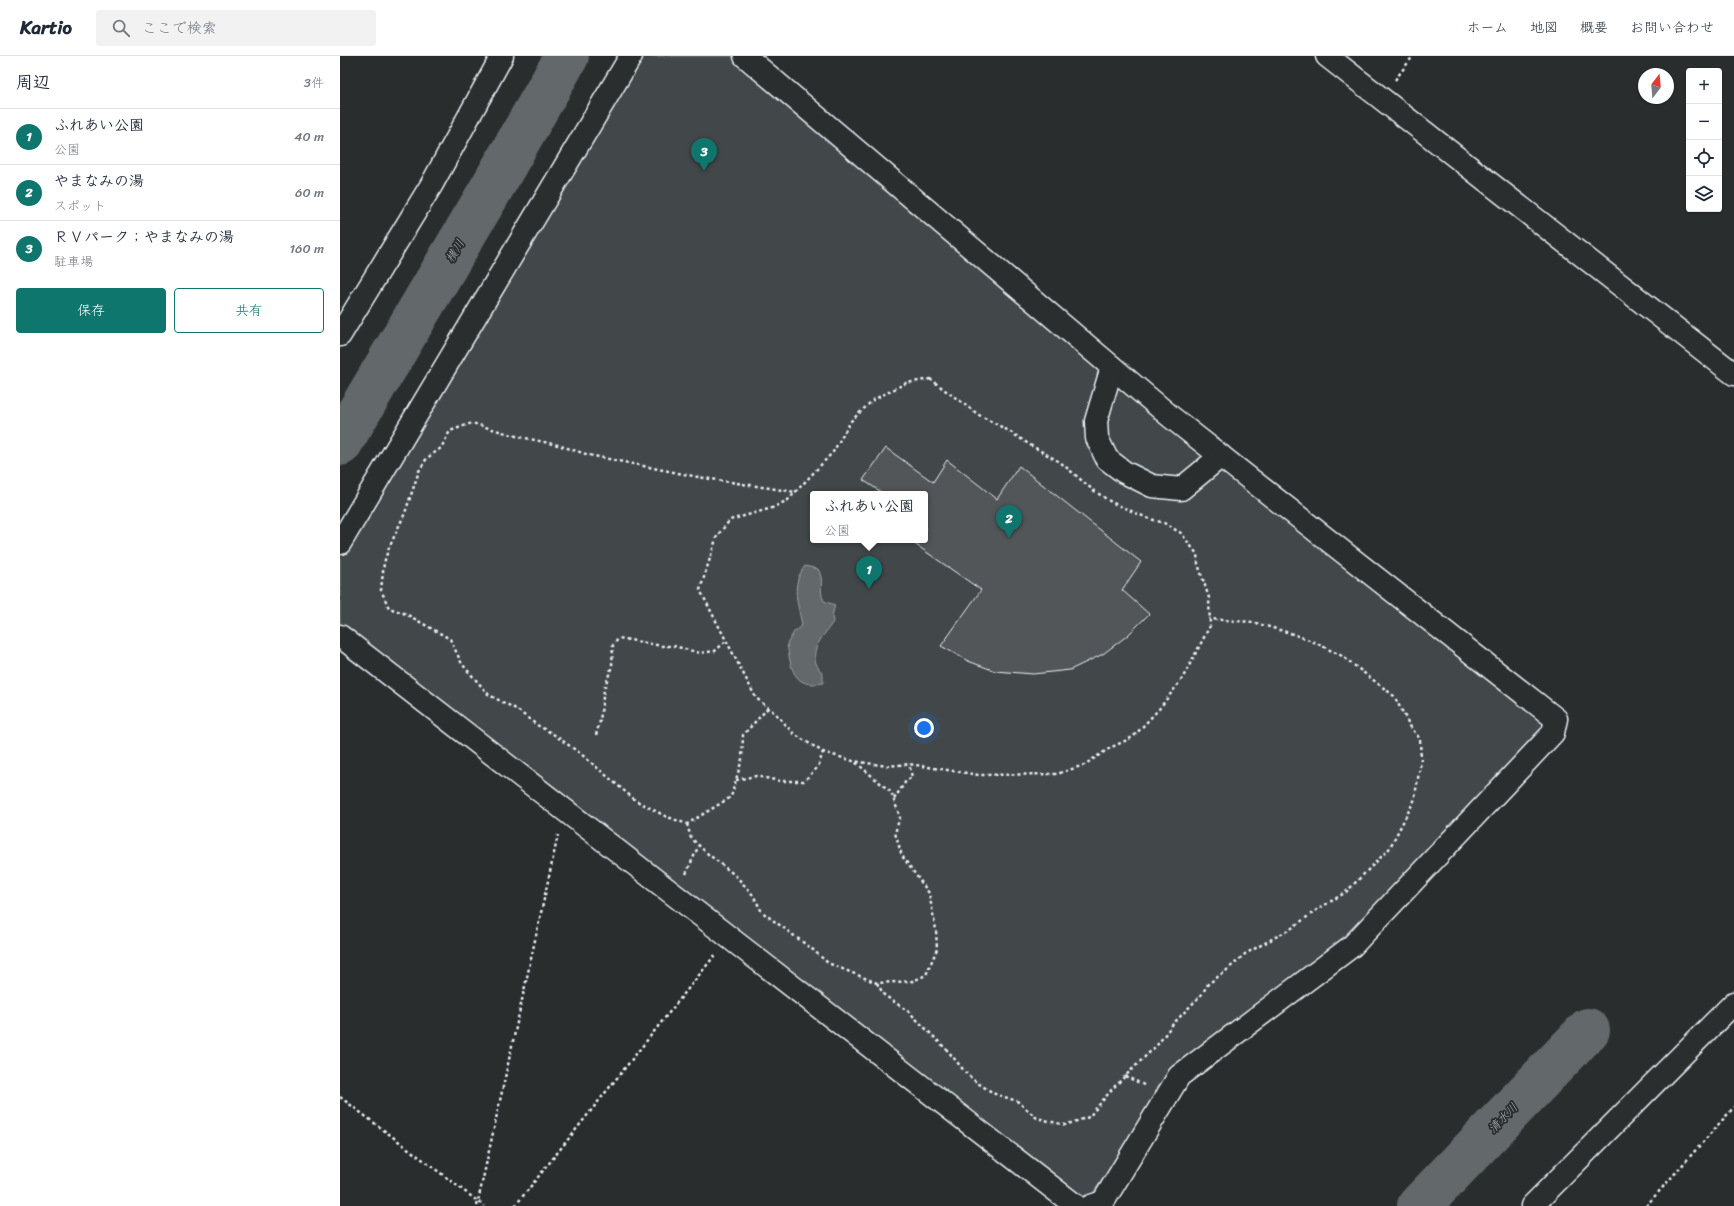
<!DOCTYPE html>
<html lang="ja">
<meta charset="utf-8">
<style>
:root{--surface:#fff;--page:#f2f2f3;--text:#1f2937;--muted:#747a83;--line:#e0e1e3;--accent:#0f766e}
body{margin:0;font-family:Sriracha,"Klee One",sans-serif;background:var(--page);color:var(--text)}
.controls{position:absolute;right:12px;top:12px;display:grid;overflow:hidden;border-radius:4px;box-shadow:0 1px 3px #0004}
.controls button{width:36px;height:36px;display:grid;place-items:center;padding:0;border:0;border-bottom:1px solid var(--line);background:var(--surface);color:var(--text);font:20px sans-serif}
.compass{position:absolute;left:1298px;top:12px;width:36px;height:36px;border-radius:50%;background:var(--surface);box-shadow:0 1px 3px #0004;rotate:16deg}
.you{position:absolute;left:584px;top:672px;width:14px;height:14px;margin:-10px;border:3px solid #fff;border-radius:50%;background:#1a73e8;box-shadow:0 0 0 6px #1a73e833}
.badge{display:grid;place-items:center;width:26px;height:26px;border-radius:50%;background:var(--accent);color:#fff;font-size:13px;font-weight:700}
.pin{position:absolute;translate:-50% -33px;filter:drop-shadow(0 1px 2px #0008)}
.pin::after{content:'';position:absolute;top:21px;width:14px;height:12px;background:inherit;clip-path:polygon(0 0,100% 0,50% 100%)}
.popup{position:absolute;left:470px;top:435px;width:118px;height:52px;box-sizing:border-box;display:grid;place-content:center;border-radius:4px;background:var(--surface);filter:drop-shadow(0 1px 3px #0005);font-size:13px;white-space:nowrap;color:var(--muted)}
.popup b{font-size:15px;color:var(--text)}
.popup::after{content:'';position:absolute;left:50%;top:100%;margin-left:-8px;border:8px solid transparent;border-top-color:var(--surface)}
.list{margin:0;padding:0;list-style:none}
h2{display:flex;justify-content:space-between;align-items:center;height:52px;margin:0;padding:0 16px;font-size:17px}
h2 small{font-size:13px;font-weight:400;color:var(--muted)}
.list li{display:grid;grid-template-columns:26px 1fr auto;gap:12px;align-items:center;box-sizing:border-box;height:56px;padding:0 16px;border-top:1px solid var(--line)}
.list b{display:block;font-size:15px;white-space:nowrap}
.list p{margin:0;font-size:13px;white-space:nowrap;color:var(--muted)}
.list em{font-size:13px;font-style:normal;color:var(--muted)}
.actions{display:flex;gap:8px;padding:12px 16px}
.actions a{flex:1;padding:9px 0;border:1px solid var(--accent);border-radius:4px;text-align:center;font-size:14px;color:var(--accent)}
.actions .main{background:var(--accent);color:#fff}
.icon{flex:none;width:22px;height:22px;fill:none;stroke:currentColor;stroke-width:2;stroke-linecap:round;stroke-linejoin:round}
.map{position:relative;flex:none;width:1394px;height:1150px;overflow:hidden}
header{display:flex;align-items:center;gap:24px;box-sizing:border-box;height:56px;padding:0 20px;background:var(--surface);border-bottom:1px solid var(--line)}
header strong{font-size:19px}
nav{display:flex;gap:22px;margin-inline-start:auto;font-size:14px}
.search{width:280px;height:36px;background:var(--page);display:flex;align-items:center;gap:10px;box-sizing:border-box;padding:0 14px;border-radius:4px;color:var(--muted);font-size:15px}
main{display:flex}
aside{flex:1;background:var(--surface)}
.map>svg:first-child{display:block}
.green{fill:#424648;stroke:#959ca0;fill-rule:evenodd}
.water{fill:#63686b;stroke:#989fa3}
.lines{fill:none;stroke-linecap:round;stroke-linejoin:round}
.river{stroke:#63686b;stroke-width:44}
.building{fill:#535759;stroke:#e8f1f8}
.minor-casing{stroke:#e8f1f8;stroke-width:25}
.path{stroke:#e8f1f8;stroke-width:2.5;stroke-dasharray:3 3;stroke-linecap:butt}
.minor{stroke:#2a2d2e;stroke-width:22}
.labels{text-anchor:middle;stroke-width:3.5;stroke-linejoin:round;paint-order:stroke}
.water-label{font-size:12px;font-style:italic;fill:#acb3b9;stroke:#2a2d2e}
</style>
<header>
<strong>Kartio</strong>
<div class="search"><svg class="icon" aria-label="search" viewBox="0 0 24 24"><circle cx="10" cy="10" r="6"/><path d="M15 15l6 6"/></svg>ここで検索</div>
<nav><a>ホーム</a><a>地図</a><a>概要</a><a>お問い合わせ</a></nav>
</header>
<main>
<aside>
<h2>周辺<small>3件</small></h2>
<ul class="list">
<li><span class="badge">1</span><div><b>ふれあい公園</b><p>公園</p></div><em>40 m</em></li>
<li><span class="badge">2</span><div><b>やまなみの湯</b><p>スポット</p></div><em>60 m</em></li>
<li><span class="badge">3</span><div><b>ＲＶパーク；やまなみの湯</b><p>駐車場</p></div><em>160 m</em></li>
</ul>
<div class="actions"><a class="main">保存</a><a>共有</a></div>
</aside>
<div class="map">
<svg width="1394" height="1150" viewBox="0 0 1394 1150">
<rect width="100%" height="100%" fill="#2a2d2e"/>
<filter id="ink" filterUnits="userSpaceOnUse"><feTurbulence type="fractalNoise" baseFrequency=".025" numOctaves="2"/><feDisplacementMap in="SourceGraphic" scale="8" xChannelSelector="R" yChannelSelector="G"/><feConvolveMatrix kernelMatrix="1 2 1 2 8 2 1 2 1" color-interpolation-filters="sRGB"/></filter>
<g filter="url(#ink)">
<path class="green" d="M291,0H408L1216,663L990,906L839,1020L743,1150L0,580V487ZM473,438H585V484H473Z"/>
<path class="water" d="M465,510L478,513C485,524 478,534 484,545L495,549L492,560L493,566C482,583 464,597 483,618V627C453,633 451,612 447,588L454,576L462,569C458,547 450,529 465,510Z"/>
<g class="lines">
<g class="river">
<polyline points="0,388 150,135 227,0"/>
<polyline points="1079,1150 1248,974"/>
</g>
</g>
<polygon class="building" points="546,392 593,426 607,404 657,443 679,410 801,506 782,534 809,558 788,579 763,598 730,614 693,618 655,615 628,605 601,590 641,534 569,484 585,484 585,438 544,438 523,424"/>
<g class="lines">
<defs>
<g id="minor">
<polyline points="405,0 831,361 1216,663 1213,677 1012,890 839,1020 763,1146 751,1150"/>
<polyline points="987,0 1394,318"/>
<polyline points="0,279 92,128 162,0"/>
<polyline points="772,311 756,365 757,382 767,403 784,416 812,430 841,433 881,400"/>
<polyline points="0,487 291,0"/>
<polyline points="0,580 736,1150"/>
<polyline points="1192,1150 1394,947"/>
</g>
</defs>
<use href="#minor" class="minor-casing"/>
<g class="path">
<polyline points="1055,24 1073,0"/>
<polygon points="590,323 639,359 669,375 690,389 720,406 753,434 771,446 807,462 824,467 841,477 857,498 858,508 869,542 870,570 842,623 819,653 793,681 770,692 744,709 717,718 639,719 569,708 547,710 513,705 483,696 454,678 436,658 416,642 360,534 377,480 390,464 432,452 448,444 493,396 511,365 533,344 566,327"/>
<polyline points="428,652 403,679 402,703 391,741 347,768 325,760 295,744 241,698 213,678 197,669 176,653 149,639 122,608 110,583 66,558 49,552 41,534 44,507 48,494 65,457 79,415 87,402 101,392 110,375 132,367 176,380 218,389 249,399 358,421 455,436"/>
<polyline points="256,679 260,665 264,633 272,610 273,589 279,582 322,590 334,590 360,597 375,595 387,584"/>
<polyline points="396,724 416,720 440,725 464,725 478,711 483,696"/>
<polyline points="554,743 566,725 572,721 569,708"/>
<polyline points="347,768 351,782 368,798 396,820 413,839 422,856 472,893 488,907 537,927 573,925 586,919 597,893 596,874 589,837 562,800 555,777 560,761 551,736 514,705"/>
<polyline points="346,818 359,789"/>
<polyline points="537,927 544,939 569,956 608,995 626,1017 636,1026 655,1038 677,1045 697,1062 725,1069 749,1061 773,1032 818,988 832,969 862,938 868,928 887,914 905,898 952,872 975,855 1006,836 1049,793 1074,745 1081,705 1080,683 1070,670 1054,640 1002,600 972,585 950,577 912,566 869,563"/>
<polyline points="785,1020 806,1030"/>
<polyline points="0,1041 144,1150"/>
<polyline points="137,1150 218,779"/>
<polyline points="175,1150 375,899"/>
<polyline points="1306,1150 1394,1051"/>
</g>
<use href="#minor" class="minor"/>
</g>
</g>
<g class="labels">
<g class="water-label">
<text transform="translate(115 195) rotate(-59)" y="4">横川</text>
<text transform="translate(1163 1062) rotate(-46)" y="4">清水川</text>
</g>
</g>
</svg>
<div class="controls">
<button>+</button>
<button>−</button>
<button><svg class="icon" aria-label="locate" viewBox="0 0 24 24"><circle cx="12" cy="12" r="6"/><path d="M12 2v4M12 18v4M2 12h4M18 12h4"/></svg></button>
<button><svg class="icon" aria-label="layers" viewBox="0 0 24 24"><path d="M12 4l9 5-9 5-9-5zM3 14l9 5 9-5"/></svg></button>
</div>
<svg class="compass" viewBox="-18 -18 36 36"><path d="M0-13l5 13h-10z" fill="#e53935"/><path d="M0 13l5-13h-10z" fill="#747a83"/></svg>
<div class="you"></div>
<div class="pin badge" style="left:529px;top:533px">1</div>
<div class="popup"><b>ふれあい公園</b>公園</div>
<div class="pin badge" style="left:669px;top:482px">2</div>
<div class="pin badge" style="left:364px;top:115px">3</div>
</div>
</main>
